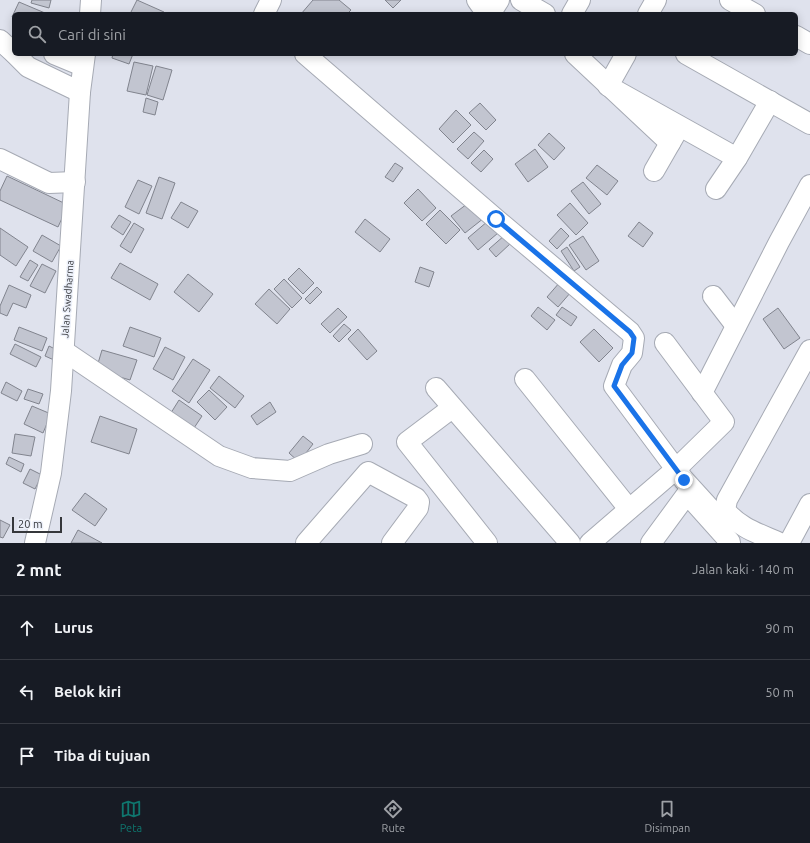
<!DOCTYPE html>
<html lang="id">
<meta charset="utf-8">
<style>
:root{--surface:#171b24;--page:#20242c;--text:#f1f3f6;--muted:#9ea1a6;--line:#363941;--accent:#0f766e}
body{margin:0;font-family:Ubuntu,sans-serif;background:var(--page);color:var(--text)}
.scale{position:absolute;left:12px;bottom:10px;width:50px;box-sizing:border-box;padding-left:4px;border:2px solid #35373b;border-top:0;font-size:11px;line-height:14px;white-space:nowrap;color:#35373b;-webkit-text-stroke:3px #ecf0fa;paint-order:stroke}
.stop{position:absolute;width:12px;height:12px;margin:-9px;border:3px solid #1a73e8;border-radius:50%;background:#fff}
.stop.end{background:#1a73e8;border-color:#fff;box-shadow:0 1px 4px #0008}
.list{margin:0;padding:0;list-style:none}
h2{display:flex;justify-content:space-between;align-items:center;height:52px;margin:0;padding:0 16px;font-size:17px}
h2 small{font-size:13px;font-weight:400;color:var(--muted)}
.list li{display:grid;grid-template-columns:26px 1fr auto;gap:12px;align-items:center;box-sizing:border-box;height:64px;padding:0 16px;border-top:1px solid var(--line)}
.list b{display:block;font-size:15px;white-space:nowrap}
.list em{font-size:13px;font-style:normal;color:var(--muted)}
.icon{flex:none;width:22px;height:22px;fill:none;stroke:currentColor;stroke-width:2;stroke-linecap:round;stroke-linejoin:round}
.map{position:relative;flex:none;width:810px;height:543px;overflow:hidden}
.search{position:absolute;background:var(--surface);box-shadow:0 2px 10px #0003;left:12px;right:12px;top:12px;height:44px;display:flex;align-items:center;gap:10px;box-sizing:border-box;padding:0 14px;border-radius:6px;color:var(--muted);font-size:15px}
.sheet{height:244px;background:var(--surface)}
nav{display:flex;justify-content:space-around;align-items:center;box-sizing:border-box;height:56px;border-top:1px solid var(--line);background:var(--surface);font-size:11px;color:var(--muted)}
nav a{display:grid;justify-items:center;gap:2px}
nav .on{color:var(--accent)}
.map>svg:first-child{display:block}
.building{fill:#c2c5d0;stroke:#81848e}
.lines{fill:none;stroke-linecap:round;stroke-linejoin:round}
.street-casing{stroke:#a6aab4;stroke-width:22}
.street{stroke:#fff;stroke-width:20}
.route{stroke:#1a73e8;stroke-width:5}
.labels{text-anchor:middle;stroke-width:3;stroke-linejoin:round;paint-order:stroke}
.street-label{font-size:10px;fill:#35373b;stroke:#ecf0fa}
</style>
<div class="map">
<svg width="810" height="543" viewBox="0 0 810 543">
<rect width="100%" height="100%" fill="#dfe2ed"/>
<g class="building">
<polygon points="32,0 51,0 49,8 31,3"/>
<polygon points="137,0 164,12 163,14 130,14"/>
<polygon points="313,0 339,0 351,10 347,14 301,14"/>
<polygon points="385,0 401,0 393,8"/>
<polygon points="19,2 45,13 44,14 14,14 14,18 12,17"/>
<polygon points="113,54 133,54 129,64 112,58"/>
<polygon points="134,62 153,66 146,95 127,91"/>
<polygon points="156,66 172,70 163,100 147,95"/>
<polygon points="146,98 158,102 155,115 143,112"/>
<polygon points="480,103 496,120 486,130 469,113"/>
<polygon points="456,110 471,125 453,143 439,129"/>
<polygon points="474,132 484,141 468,159 457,149"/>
<polygon points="549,133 565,148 554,160 538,145"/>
<polygon points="535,149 548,167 528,182 515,164"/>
<polygon points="484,150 493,159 481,172 471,163"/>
<polygon points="395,163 403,168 393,182 385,177"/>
<polygon points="597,165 618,181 607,195 586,178"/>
<polygon points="7,176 68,205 58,227 0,200 0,191"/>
<polygon points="159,177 175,183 162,219 146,213"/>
<polygon points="138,180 152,186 139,214 125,207"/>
<polygon points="583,182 601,204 589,214 571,191"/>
<polygon points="418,189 436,208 422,221 404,203"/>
<polygon points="471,201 484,218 465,233 451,216"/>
<polygon points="181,202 198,211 188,228 171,218"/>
<polygon points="570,203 588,223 576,235 557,215"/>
<polygon points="440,210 460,230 446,244 426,224"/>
<polygon points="119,215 131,222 123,235 111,227"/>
<polygon points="365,219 390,239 380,252 355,232"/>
<polygon points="488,221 498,233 478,250 468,238"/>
<polygon points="639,222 653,233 643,247 628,236"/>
<polygon points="134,223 144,229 131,253 120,246"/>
<polygon points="0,228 28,247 16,266 0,255"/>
<polygon points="561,228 569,236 557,249 549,241"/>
<polygon points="42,235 61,246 52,262 33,251"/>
<polygon points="505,235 511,243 496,257 489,249"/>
<polygon points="583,236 599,261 586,270 569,245"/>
<polygon points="567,247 580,267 574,271 561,251"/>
<polygon points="30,260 38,265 28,281 20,277"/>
<polygon points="120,263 158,284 150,300 111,278"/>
<polygon points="42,264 56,271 45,293 30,286"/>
<polygon points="420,267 434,272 429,287 415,282"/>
<polygon points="299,268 314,283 303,294 288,279"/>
<polygon points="188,274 213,294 199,312 174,292"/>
<polygon points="284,279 302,298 292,308 274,289"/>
<polygon points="560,282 571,292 558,307 547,297"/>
<polygon points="9,285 31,295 26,308 13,303 7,316 0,313 0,306"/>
<polygon points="317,287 322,292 310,304 305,299"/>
<polygon points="269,289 290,309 277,324 255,304"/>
<polygon points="538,307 555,320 547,330 531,316"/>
<polygon points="562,307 577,317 571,326 556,315"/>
<polygon points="338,308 347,317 330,333 321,324"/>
<polygon points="778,308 800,338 784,349 763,319"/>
<polygon points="344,324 351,330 339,342 333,336"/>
<polygon points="19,327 47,338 42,351 14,340"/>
<polygon points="130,327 161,338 154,357 123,346"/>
<polygon points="358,329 377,351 367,360 348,339"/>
<polygon points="594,329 613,348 599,362 580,342"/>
<polygon points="15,344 41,357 36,367 10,354"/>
<polygon points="49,346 59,351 54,360 45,356"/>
<polygon points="165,347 185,357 173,380 153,369"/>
<polygon points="102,350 137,360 130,380 96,370"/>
<polygon points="193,359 210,370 189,403 172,391"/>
<polygon points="219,376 244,396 235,408 210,388"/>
<polygon points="6,382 22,391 17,401 1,393"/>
<polygon points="28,389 43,394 39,404 24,399"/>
<polygon points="209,390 227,407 215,420 197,402"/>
<polygon points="179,400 202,416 192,431 169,416"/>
<polygon points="270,402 276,412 257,425 251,416"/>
<polygon points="32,406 51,414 43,433 24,424"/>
<polygon points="100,416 137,429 129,454 91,442"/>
<polygon points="15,434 35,437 31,456 12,453"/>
<polygon points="303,436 313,444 299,462 289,453"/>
<polygon points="9,457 24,464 21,472 6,464"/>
<polygon points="30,469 42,475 35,489 23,483"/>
<polygon points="85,493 107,509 95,526 72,510"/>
<polygon points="0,520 10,525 3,538 0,537"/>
<polygon points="78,530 102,543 71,543"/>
</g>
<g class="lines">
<defs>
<g id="street">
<polyline points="477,0 487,14"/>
<polyline points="521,0 545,14"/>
<polyline points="730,0 755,14"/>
<polyline points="90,14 91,0"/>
<polyline points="264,14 271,0"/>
<polyline points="490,14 499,0"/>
<polyline points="572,14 580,0"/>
<polyline points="648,14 656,0"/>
<polyline points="796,36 810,44"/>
<polyline points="0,40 14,53"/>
<polyline points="15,54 28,67 80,92"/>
<polyline points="54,54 83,66"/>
<polyline points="305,54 496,219 630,332 634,338 632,353 622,365 614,386 684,480 715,514"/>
<polyline points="575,54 670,143"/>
<polyline points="626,54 608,86 737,158"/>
<polyline points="686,54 810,124"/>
<polyline points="0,159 49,183 75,182"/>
<polyline points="654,171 677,131"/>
<polyline points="716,189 737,158 770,101"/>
<polyline points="713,296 736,326"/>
<polyline points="64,351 219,456 252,468 290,471 329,454 362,444"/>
<polyline points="525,379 629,509"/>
<polyline points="436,388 570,543"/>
<polyline points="702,393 779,242 810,185"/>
<polyline points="452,408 407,442 487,543"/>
<polyline points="35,543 51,473 61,391 80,92 85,54"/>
<polyline points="306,543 368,472 416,498 419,502 418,508 392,543"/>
<polyline points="590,543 676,469 724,422 665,343"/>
<polyline points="651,543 687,494 730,542 729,543"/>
<path d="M780,543C760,534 739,528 725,510L727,500L810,350"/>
<polyline points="789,543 810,504"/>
</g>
</defs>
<use href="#street" class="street-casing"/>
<use href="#street" class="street"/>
</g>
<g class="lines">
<polyline class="route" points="496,219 630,332 634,338 632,353 622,365 614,386 684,480"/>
</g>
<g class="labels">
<g class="street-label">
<text transform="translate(67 299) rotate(-86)" y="4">Jalan Swadharma</text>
</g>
</g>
</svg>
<div class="scale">20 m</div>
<div class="stop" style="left:496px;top:219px"></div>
<div class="stop end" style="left:684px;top:480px"></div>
<div class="search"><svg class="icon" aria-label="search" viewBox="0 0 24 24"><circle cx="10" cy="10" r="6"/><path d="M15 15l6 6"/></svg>Cari di sini</div>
</div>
<section class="sheet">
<h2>2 mnt<small>Jalan kaki · 140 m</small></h2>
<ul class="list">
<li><svg class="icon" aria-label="ahead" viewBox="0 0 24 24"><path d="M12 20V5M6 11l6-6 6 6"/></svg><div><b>Lurus</b></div><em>90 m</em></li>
<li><svg class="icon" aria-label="left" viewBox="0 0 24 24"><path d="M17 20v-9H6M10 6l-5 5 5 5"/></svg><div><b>Belok kiri</b></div><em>50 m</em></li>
<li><svg class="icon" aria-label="arrive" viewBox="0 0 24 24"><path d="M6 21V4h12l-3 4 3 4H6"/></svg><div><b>Tiba di tujuan</b></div></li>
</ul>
</section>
<nav>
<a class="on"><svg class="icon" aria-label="map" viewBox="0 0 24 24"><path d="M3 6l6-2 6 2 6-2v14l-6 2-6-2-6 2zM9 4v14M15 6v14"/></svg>Peta</a>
<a><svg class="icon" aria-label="directions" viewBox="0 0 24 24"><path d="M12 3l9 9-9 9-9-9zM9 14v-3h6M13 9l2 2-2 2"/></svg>Rute</a>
<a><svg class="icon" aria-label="saved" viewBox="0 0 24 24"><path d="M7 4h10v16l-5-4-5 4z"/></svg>Disimpan</a>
</nav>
